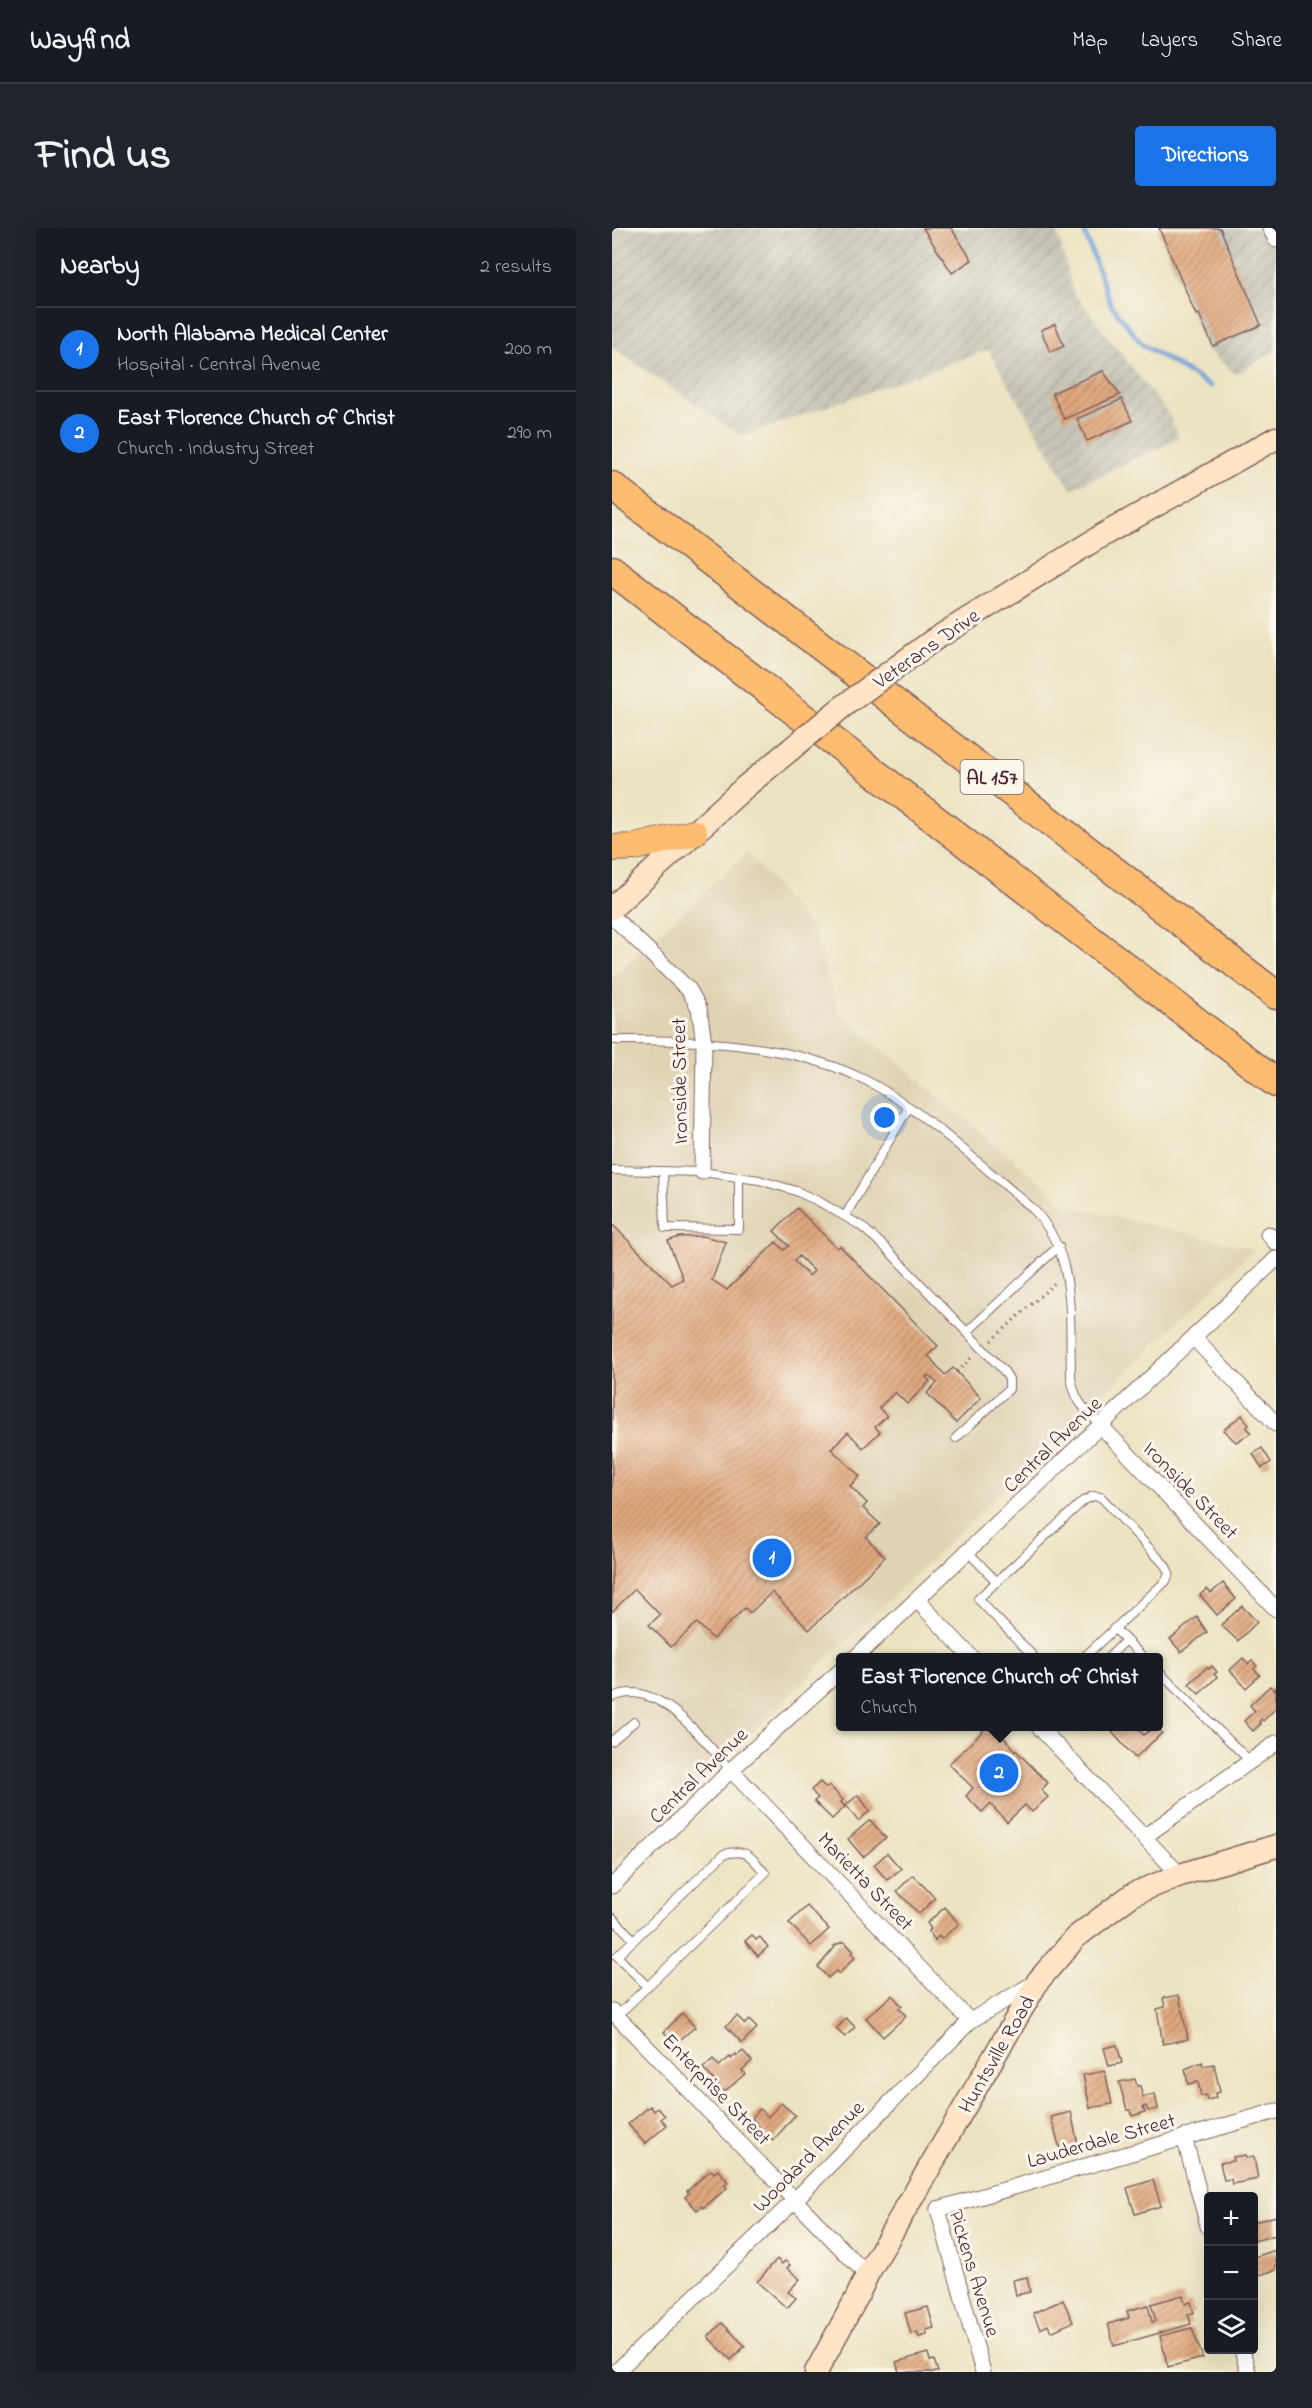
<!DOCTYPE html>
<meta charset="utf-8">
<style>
:root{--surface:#171b24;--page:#20242c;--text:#f1f3f6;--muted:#9ea1a6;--line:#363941;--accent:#1a73e8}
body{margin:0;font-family:"Indie Flower",sans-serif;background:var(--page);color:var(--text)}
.controls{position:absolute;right:18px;bottom:18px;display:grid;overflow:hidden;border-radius:6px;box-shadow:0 6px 24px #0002}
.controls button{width:54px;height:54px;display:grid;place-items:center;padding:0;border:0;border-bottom:2px solid var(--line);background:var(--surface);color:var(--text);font:30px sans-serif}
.you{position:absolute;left:273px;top:890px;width:21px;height:21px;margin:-15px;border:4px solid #fff;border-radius:50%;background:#1a73e8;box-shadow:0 0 0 9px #1a73e833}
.badge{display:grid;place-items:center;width:39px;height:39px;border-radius:50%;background:var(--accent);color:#fff;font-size:20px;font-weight:700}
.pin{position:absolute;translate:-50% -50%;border:3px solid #fff;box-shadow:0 2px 6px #0006}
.popup{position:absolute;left:224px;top:1425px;width:327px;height:78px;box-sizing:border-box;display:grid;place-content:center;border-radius:6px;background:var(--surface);filter:drop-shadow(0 2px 4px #0005);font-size:20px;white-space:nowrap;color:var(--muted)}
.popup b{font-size:22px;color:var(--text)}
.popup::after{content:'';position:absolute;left:50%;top:100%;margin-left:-12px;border:12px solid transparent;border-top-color:var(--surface)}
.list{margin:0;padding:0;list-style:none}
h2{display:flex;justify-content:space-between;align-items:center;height:78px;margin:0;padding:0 24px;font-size:26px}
h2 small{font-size:20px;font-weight:400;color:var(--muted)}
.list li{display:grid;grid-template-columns:39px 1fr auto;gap:18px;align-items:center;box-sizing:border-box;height:84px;padding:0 24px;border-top:2px solid var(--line)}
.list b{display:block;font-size:22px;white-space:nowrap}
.list p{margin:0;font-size:20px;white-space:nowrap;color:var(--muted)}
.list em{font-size:20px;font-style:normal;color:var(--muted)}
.icon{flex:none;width:33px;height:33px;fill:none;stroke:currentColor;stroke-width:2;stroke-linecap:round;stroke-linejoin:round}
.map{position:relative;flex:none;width:664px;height:2144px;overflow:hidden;border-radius:6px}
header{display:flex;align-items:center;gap:36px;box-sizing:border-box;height:84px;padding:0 30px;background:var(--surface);border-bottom:2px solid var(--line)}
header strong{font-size:28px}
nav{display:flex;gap:33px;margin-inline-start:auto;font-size:21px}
.intro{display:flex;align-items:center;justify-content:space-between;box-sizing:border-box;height:144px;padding:0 36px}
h1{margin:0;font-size:42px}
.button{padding:15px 27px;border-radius:6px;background:var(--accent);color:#fff;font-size:21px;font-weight:700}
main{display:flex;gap:36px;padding:0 36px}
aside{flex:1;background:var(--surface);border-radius:6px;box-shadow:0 6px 24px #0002}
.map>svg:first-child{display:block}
.built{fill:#dfd3b4}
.industrial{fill:url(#industrial-furrows)}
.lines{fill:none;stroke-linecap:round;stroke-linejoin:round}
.stream{stroke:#71a0da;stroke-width:4.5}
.building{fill:url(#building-hatch);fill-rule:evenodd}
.lane-casing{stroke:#826460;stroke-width:10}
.street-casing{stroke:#826460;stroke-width:17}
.secondary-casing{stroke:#826460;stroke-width:25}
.primary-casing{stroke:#826460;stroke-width:28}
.highway-casing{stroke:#826460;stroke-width:31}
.path{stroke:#826460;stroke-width:3;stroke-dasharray:1.5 4.5;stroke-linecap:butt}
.lane{stroke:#fff;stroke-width:8}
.street{stroke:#fff;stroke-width:15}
.secondary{stroke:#ffe4c6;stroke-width:22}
.primary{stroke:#febc70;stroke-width:26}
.highway{stroke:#febc70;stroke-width:28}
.secondary-bridge-casing{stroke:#826460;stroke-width:25;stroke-linecap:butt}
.secondary-bridge{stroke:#ffe4c6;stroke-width:22}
.labels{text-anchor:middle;stroke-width:6;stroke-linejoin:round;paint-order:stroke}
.shield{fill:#fbf7ec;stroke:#7f6065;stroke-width:1.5}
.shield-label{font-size:20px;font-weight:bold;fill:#4a1f2b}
.street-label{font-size:21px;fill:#4a1f2b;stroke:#fbf7ec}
</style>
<header>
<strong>Wayfind</strong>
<nav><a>Map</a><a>Layers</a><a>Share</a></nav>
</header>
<div class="intro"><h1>Find us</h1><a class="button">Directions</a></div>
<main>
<aside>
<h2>Nearby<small>2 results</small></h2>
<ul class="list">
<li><span class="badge">1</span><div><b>North Alabama Medical Center</b><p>Hospital · Central Avenue</p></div><em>200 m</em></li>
<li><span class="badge">2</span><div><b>East Florence Church of Christ</b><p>Church · Industry Street</p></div><em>290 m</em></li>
</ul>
</aside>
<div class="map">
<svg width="664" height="2144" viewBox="0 0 664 2144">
<defs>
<pattern id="industrial-furrows" width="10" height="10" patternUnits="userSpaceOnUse" patternTransform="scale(1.5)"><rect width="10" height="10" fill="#c7c5b8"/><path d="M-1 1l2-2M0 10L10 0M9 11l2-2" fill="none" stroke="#aca99e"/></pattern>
<pattern id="building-hatch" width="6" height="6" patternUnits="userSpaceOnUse" patternTransform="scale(1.5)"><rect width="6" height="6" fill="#e0a87e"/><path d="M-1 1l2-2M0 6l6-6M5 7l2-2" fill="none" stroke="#b88867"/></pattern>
</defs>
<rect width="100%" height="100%" fill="#fbf7ec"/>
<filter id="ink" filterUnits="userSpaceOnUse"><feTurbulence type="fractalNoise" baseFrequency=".0167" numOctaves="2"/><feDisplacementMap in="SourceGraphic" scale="12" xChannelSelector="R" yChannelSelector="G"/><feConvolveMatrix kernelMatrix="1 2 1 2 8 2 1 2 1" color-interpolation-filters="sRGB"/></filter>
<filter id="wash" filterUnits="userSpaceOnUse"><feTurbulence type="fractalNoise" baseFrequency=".008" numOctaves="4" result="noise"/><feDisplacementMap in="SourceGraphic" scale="24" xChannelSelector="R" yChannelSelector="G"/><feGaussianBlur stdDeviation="1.35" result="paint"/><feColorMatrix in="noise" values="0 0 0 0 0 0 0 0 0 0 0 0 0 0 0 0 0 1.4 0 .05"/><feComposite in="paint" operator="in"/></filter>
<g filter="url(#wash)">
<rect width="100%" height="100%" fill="#ebe3c1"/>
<polygon class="built" points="135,625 202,703 226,785 457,978 642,1021 0,1638 0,749"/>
<g class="industrial">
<polygon points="0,0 444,0 461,64 557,187 567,210 459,261 376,122 130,208 0,119"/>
<polygon points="545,0 664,0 664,122 624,146 595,122"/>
</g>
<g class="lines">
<polyline class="stream" points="471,0 499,77 530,116 598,158"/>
</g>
<g id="blocks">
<g class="building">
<polygon points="311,0 339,0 360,32 340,45"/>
<polygon points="547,0 608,0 649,97 601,118 587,86 584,87"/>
<polygon points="443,96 452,118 438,124 429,102"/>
<polygon points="491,143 508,167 452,191 440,165"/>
<polygon points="510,171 520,193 475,213 465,191"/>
<path d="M185,980L225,1020L228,1018L326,1118L316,1127L325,1138L333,1147L341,1140L369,1170L344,1195L315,1165L325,1155L316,1147L314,1149L318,1153L295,1176L283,1164L267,1180L275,1188L263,1199L268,1204L251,1220L236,1204L219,1221L248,1248L238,1258L255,1275L251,1280L268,1296L254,1309L273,1329L197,1402L160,1364L138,1385L133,1380L101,1411L85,1395L59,1419L37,1397L48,1387L23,1361L0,1384V996L60,1057L71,1051L56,1013L67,1009L91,1008L114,1014L100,1052L115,1062L164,1014L172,1022L177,1018L162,1003ZM187,1028L202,1043L197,1048L182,1033Z"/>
<polygon points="630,1187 637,1197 635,1199 639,1205 624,1214 611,1202"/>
<polygon points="650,1220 659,1234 650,1240 641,1226"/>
<polygon points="611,1355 624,1371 605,1387 588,1367 595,1361 599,1365"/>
<polygon points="630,1378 645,1394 626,1413 609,1397"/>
<polygon points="585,1389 595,1404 569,1424 558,1411"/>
<polygon points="631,1430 636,1436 640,1433 645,1438 642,1441 648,1447 634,1460 618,1442"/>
<polygon points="600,1438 605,1444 602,1446 605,1449 587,1466 577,1456 595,1439 597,1441"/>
<polygon points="658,1458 662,1462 664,1460 664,1480 651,1493 649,1491 647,1494 649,1496 641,1503 632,1493 643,1483 638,1477"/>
<polygon points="376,1498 380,1498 436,1555 429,1562 436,1569 420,1584 413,1577 395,1594 378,1576 370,1584 354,1568 361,1560 337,1536"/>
<polygon points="506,1498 531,1498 527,1502 532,1507 543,1498 550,1505 523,1530 500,1504"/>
<polygon points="208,1554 214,1560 217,1557 231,1572 229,1574 233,1579 220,1591 202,1573 206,1570 199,1562"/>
<polygon points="246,1567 258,1583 246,1593 234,1577"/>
<polygon points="258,1592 274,1610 251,1629 236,1611"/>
<polygon points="275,1625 289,1641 275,1652 262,1637"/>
<polygon points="301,1647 323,1670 307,1686 285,1663"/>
<polygon points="195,1678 217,1701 199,1718 177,1695"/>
<polygon points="333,1679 347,1696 329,1711 327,1708 323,1712 316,1703 319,1701 315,1695"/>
<polygon points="140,1707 144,1712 148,1709 156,1719 146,1728 133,1713"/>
<polygon points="230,1714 233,1714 241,1723 239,1725 243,1729 227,1746 224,1743 216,1750 206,1739 223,1719 222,1718"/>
<polygon points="280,1767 290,1778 287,1780 294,1788 271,1809 254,1790"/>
<polygon points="567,1767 576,1811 551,1816 545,1781 553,1779 551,1770"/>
<polygon points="70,1785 83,1799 63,1816 52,1804"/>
<polygon points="125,1788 133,1796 137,1792 145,1800 130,1815 114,1798"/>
<polygon points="234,1790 243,1799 233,1809 224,1801"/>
<polygon points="505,1817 510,1835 497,1838 492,1820"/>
<polygon points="131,1823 140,1833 130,1842 133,1846 112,1864 91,1840 101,1831 107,1838 118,1829 119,1831 124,1826 125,1828"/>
<polygon points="590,1834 591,1838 602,1836 608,1864 603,1865 604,1870 595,1872 594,1867 589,1868 586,1854 576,1856 573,1841"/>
<polygon points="493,1843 500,1876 478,1880 471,1847"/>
<polygon points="523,1851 525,1858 528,1858 531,1869 543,1866 546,1881 536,1883 534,1878 531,1879 533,1884 520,1888 518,1882 515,1882 507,1854"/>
<polygon points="169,1875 183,1887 161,1913 140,1890 148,1881 156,1889"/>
<polygon points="38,1878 42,1883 46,1880 53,1888 49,1891 55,1897 33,1916 16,1896"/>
<polygon points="459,1884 466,1917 448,1921 439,1889"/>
<polygon points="633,1927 634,1930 642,1929 646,1951 620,1956 619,1951 612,1952 608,1935 622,1933 621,1929"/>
<polygon points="99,1942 102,1945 106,1942 116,1954 113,1957 115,1960 91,1980 90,1978 85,1982 73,1969 77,1965 75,1963"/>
<polygon points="541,1952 549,1978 523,1986 515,1960"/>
<polygon points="664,1988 664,2007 642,2013 642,1994"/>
<polygon points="664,2022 664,2042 647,2047 642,2029"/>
<polygon points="165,2031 170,2036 173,2033 178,2037 175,2040 188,2051 176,2064 184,2070 175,2080 145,2054"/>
<polygon points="415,2049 418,2064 404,2067 401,2052"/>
<polygon points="571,2067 573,2076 579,2074 582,2085 576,2086 579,2096 502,2118 496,2096 517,2090 515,2083 536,2077 540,2094 544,2093 539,2076"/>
<polygon points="451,2072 461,2094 439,2104 436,2097 428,2101 421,2085"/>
<polygon points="316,2079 322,2100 314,2102 315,2107 307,2109 305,2104 299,2106 293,2085"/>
<polygon points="110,2095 133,2118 119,2132 96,2109"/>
<polygon points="580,2100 591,2130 556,2139 548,2108"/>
<polygon points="316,2125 318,2133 322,2132 326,2144 287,2144 284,2134"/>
</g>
</g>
</g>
<g filter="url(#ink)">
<use href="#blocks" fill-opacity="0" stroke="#826460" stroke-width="1.5"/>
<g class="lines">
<defs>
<g id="lane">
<path d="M0,812C82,812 171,814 247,849C306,877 367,936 418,978C466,1024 457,1088 459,1149C463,1174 472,1180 489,1198"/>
<polyline points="0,942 90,944 147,952 184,963 208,974 249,998 273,1019 392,1143 397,1151 397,1161 344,1210"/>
<polyline points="51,943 53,1000 127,1001 127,949"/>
<polyline points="233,988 297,879"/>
<polyline points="355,1104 447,1018"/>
<polyline points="356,1324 385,1354"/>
<polyline points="502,1400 532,1430"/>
<polyline points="423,1430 366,1371 471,1273 481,1268 489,1269 553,1337 557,1345 554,1353 471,1430"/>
<polyline points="496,1430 514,1412"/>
<polyline points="546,1443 639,1534"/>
<path d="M0,1469C6,1467 13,1465 18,1465C57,1464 94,1516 119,1542"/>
<polyline points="0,1513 22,1494"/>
<polyline points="0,1689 22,1712"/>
<path d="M5,1788L153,1645C139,1629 136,1620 112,1626L5,1728L35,1758"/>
</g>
<g id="street">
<polyline points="658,0 664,12"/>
<polyline points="0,688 77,762 87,780 92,815 90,944"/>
<polyline points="656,1006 664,1015"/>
<polyline points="582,1110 664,1196"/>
<polyline points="489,1198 664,1381"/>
<polyline points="306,1373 360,1430"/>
<polyline points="243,1430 664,1031"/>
<polyline points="426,1498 568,1647"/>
<polyline points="119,1542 358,1793"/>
<polyline points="532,1609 664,1515"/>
<polyline points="0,1658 119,1542 228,1443"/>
<polyline points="0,1783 255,2047"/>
<polyline points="572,1909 596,1998"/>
<polyline points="326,1981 664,1883"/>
<polyline points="326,1981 371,2144"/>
<polyline points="630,2122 636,2144"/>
<polyline points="4,2144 183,1972 358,1793 424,1754"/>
</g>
<g id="secondary">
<polyline points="320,413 489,308 664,210"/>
<polyline points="0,680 133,559"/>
<polyline points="204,2144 245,2069 255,2047 426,1753 464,1709 521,1666 568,1647 664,1618"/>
</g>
<polyline id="primary" points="0,620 23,619 82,605"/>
<g id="highway">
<polyline points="0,258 664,767"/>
<polyline points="0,342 664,855"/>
</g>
</defs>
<use href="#lane" class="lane-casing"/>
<use href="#street" class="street-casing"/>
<use href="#secondary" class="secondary-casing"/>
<use href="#primary" class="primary-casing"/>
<use href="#highway" class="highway-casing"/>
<g class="path">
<polyline points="379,1113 445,1053"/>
<polyline points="345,1144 362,1127"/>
</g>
<use href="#lane" class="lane"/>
<use href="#street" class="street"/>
<use href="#secondary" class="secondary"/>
<use href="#primary" class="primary"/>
<use href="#highway" class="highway"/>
<defs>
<polyline id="secondary-bridge" points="133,559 229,480 320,413"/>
</defs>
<use href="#secondary-bridge" class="secondary-bridge-casing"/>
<use href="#secondary-bridge" class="secondary-bridge"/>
</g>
</g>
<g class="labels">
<rect class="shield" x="348.5" y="532" width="63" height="34" rx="4.5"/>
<g class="shield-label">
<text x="380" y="556">AL 157</text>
</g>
<g class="street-label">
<text transform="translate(314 420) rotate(-35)" y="7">Veterans Drive</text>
<text transform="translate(67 853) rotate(-91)" y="7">Ironside Street</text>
<text transform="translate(440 1216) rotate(-44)" y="7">Central Avenue</text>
<text transform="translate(579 1262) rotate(46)" y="7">Ironside Street</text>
<text transform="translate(86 1547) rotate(-44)" y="7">Central Avenue</text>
<text transform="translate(254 1653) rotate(46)" y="7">Marietta Street</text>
<text transform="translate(384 1826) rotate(-60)" y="7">Huntsville Road</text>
<text transform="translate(105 1861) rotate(46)" y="7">Enterprise Street</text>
<text transform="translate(489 1912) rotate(-16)" y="7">Lauderdale Street</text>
<text transform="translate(196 1928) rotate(-45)" y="7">Woodard Avenue</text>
<text transform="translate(363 2045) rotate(73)" y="7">Pickens Avenue</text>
</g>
</g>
</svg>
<div class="controls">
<button>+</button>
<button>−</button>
<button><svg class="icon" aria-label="layers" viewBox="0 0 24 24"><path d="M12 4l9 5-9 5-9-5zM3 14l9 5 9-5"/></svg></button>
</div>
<div class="you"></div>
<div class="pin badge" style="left:160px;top:1330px">1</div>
<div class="pin badge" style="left:387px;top:1545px">2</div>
<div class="popup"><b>East Florence Church of Christ</b>Church</div>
</div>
</main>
